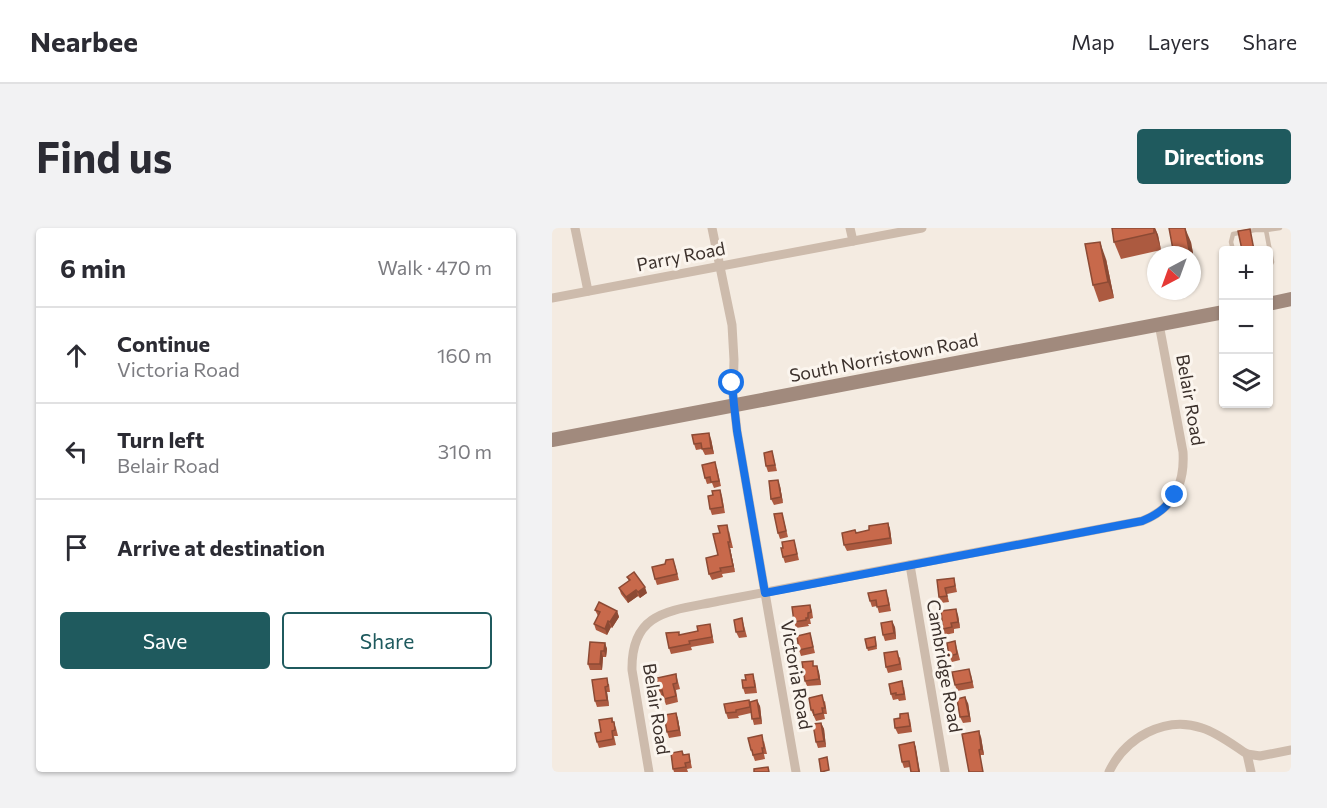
<!DOCTYPE html>
<meta charset="utf-8">
<style>
:root{--surface:#fff;--page:#f2f2f3;--text:#2b2b33;--muted:#7c7c81;--line:#e1e1e2;--accent:#1f5a5e}
body{margin:0;font-family:Commissioner,sans-serif;background:var(--page);color:var(--text)}
.controls{position:absolute;right:18px;top:18px;display:grid;overflow:hidden;border-radius:6px;box-shadow:0 2px 4px #0004}
.controls button{width:54px;height:54px;display:grid;place-items:center;padding:0;border:0;border-bottom:2px solid var(--line);background:var(--surface);color:var(--text);font:30px sans-serif}
.compass{position:absolute;left:595px;top:18px;width:54px;height:54px;border-radius:50%;background:var(--surface);box-shadow:0 2px 4px #0004;rotate:221deg}
.stop{position:absolute;width:18px;height:18px;margin:-14px;border:4px solid #1a73e8;border-radius:50%;background:#fff}
.stop.end{background:#1a73e8;border-color:#fff;box-shadow:0 2px 6px #0008}
.list{margin:0;padding:0;list-style:none}
h2{display:flex;justify-content:space-between;align-items:center;height:78px;margin:0;padding:0 24px;font-size:26px}
h2 small{font-size:20px;font-weight:400;color:var(--muted)}
.list li{display:grid;grid-template-columns:39px 1fr auto;gap:18px;align-items:center;box-sizing:border-box;height:96px;padding:0 24px;border-top:2px solid var(--line)}
.list b{display:block;font-size:22px;white-space:nowrap}
.list p{margin:0;font-size:20px;white-space:nowrap;color:var(--muted)}
.list em{font-size:20px;font-style:normal;color:var(--muted)}
.actions{display:flex;gap:12px;padding:18px 24px}
.actions a{flex:1;padding:14px 0;border:2px solid var(--accent);border-radius:6px;text-align:center;font-size:21px;color:var(--accent)}
.actions .main{background:var(--accent);color:#fff}
.icon{flex:none;width:33px;height:33px;fill:none;stroke:currentColor;stroke-width:2;stroke-linecap:round;stroke-linejoin:round}
.map{position:relative;flex:none;width:739px;height:544px;overflow:hidden;border-radius:6px}
header{display:flex;align-items:center;gap:36px;box-sizing:border-box;height:84px;padding:0 30px;background:var(--surface);border-bottom:2px solid var(--line)}
header strong{font-size:28px}
nav{display:flex;gap:33px;margin-inline-start:auto;font-size:21px}
.intro{display:flex;align-items:center;justify-content:space-between;box-sizing:border-box;height:144px;padding:0 36px}
h1{margin:0;font-size:42px}
.button{padding:15px 27px;border-radius:6px;background:var(--accent);color:#fff;font-size:21px;font-weight:700}
main{display:flex;gap:36px;padding:0 36px}
aside{flex:1;background:var(--surface);border-radius:6px;box-shadow:0 2px 4px #0004}
.map>svg:first-child{display:block}
.lines{fill:none;stroke-linecap:round;stroke-linejoin:round}
.lane{stroke:#cdbbac;stroke-width:4.5}
.street{stroke:#cdbbac;stroke-width:9}
.secondary{stroke:#a18a7d;stroke-width:14}
.wall{fill:#ac5a40}
.shaded-wall{fill:#8c4a34}
.building{fill:#c8694b;stroke:#8c4a34;stroke-width:1.5}
.route{stroke:#1a73e8;stroke-width:8}
.labels{text-anchor:middle;stroke-width:6;stroke-linejoin:round;paint-order:stroke}
.street-label{font-size:18px;fill:#3b302b;stroke:#fbf5ee}
</style>
<header>
<strong>Nearbee</strong>
<nav><a>Map</a><a>Layers</a><a>Share</a></nav>
</header>
<div class="intro"><h1>Find us</h1><a class="button">Directions</a></div>
<main>
<aside>
<h2>6 min<small>Walk · 470 m</small></h2>
<ul class="list">
<li><svg class="icon" aria-label="ahead" viewBox="0 0 24 24"><path d="M12 20V5M6 11l6-6 6 6"/></svg><div><b>Continue</b><p>Victoria Road</p></div><em>160 m</em></li>
<li><svg class="icon" aria-label="left" viewBox="0 0 24 24"><path d="M17 20v-9H6M10 6l-5 5 5 5"/></svg><div><b>Turn left</b><p>Belair Road</p></div><em>310 m</em></li>
<li><svg class="icon" aria-label="arrive" viewBox="0 0 24 24"><path d="M6 21V4h12l-3 4 3 4H6"/></svg><div><b>Arrive at destination</b></div></li>
</ul>
<div class="actions"><a class="main">Save</a><a>Share</a></div>
</aside>
<div class="map">
<svg width="739" height="544" viewBox="0 0 739 544">
<rect width="100%" height="100%" fill="#f4ebe1"/>
<g class="lines">
<g class="lane">
<polyline points="681,22 679,14 681,6 703,2 714,2"/>
<polyline points="716,42 720,34 714,2 728,0"/>
</g>
<g class="street">
<polyline points="23,0 36,63"/>
<polyline points="160,0 180,97 182,132 181,167 185,203 244,544"/>
<polyline points="298,0 301,13"/>
<polyline points="0,70 370,0"/>
<polyline points="358,337 393,544"/>
<polyline points="695,526 708,528 739,522"/>
<path d="M97,544L80,442C79,382 120,383 167,373L590,293C621,281 633,257 631,224L607,96"/>
<path d="M557,544C573,510 613,487 650,500C666,505 681,517 695,526L699,544"/>
</g>
<g class="secondary">
<polyline points="716,76 739,71"/>
<polyline points="0,212 672,84"/>
</g>
</g>
<g class="wall">
<polygon points="603,0 606,7 609,22 569,31 562,14"/>
<polygon points="639,14 646,54 640,56 640,27"/>
<polygon points="554,31 562,70 547,74 541,57"/>
<polygon points="159,211 162,226 153,227 150,221 144,222 142,216"/>
<polygon points="220,223 225,243 216,244 214,238"/>
<polygon points="165,240 169,258 162,260 160,255 155,256 153,250"/>
<polygon points="228,258 231,275 222,277 219,271"/>
<polygon points="168,262 170,268 173,285 160,287 158,281 161,267"/>
<polygon points="230,285 236,309 228,311 226,305"/>
<polygon points="336,295 338,301 340,316 295,323 292,317 304,305 317,302"/>
<polygon points="177,303 181,320 178,320 183,344 170,346 171,349 160,352 157,346"/>
<polygon points="242,312 247,332 233,335 231,329"/>
<polygon points="123,337 127,352 105,357 103,351"/>
<polygon points="75,349 95,365 88,370 86,368 76,375 69,366 67,360 77,353"/>
<polygon points="402,350 405,364 395,366 397,374 389,375 387,369 385,352"/>
<polygon points="336,368 339,383 327,385 325,378 320,379 318,373"/>
<polygon points="258,377 260,383 261,390 258,391 259,396 256,396 257,398 244,400 242,394"/>
<polygon points="43,382 65,383 67,389 60,400 59,399 55,407 44,402 42,396 46,388"/>
<polygon points="406,387 408,400 402,401 402,405 393,407 391,401"/>
<polygon points="190,390 195,409 187,410 184,404"/>
<polygon points="158,396 162,415 139,419 140,422 119,426 117,420 128,407 146,403"/>
<polygon points="343,399 344,411 333,413 331,407"/>
<polygon points="258,405 263,425 249,428 247,422"/>
<polygon points="324,412 325,421 316,423 315,420"/>
<polygon points="403,413 408,432 400,434 397,428"/>
<polygon points="53,415 55,421 54,429 51,429 50,442 38,442 36,436"/>
<polygon points="348,429 350,442 336,445 334,439"/>
<polygon points="263,438 267,444 269,457 255,458 253,453"/>
<polygon points="124,446 128,461 124,462 126,474 114,477 111,468 110,469 106,459"/>
<polygon points="419,447 422,460 405,463 403,457"/>
<polygon points="40,452 57,456 58,464 55,464 57,478 45,479 43,473"/>
<polygon points="194,452 203,452 205,465 193,466 191,460"/>
<polygon points="352,459 354,472 347,473 346,471 341,472 339,466"/>
<polygon points="273,473 275,486 272,486 273,491 264,493 259,482"/>
<polygon points="198,474 208,478 210,496 202,497 199,485 186,488 187,490 176,491 174,485"/>
<polygon points="416,475 419,494 411,495 408,489"/>
<polygon points="124,485 126,491 129,508 117,510 115,504"/>
<polygon points="60,490 64,500 66,508 62,508 64,517 47,520 45,514 49,504"/>
<polygon points="358,491 360,504 346,506 343,500"/>
<polygon points="269,495 272,501 274,519 266,520 264,514"/>
<polygon points="429,509 432,527 429,527 417,544"/>
<polygon points="212,513 215,526 212,526 213,531 203,533 199,522"/>
<polygon points="362,514 364,520 358,539 352,540 350,534"/>
<polygon points="130,523 132,527 137,526 140,540 135,541 136,544 122,544 121,541"/>
</g>
<g class="shaded-wall">
<polygon points="602,0 603,0 606,7 609,22"/>
<polygon points="633,0 639,14 646,54 640,38 640,27 638,27"/>
<polygon points="548,14 554,31 562,70 556,54"/>
<polygon points="157,205 159,211 162,226 159,220"/>
<polygon points="226,252 228,258 231,275 229,269"/>
<polygon points="336,295 338,301 340,316 338,310"/>
<polygon points="176,314 178,320 183,344 181,338"/>
<polygon points="93,359 95,365 88,370 86,364"/>
<polygon points="84,362 86,368 76,375 74,369"/>
<polygon points="404,381 406,387 408,400 406,394"/>
<polygon points="65,383 67,389 60,400 58,394"/>
<polygon points="56,393 59,399 55,407 53,401"/>
<polygon points="340,393 343,399 344,411 342,405"/>
<polygon points="53,415 55,421 54,429 52,423"/>
<polygon points="49,423 51,429 50,442 48,436"/>
<polygon points="265,438 267,444 269,457 267,451"/>
<polygon points="53,459 55,464 57,478 55,472"/>
<polygon points="413,469 416,475 419,494 417,488"/>
<polygon points="205,472 208,478 210,496 208,490"/>
<polygon points="124,485 126,491 129,508 127,502"/>
<polygon points="269,495 272,501 274,519 272,513"/>
<polygon points="427,503 429,509 432,527 429,521"/>
<polygon points="362,514 364,520 368,544 367,544"/>
</g>
<g class="building">
<polygon points="560,0 602,0 602,5 562,14"/>
<polygon points="617,0 633,0 638,27 622,27"/>
<polygon points="698,1 702,22 690,22 686,3"/>
<polygon points="548,14 556,54 541,57 533,16"/>
<polygon points="157,205 159,220 150,221 149,215 142,216 140,207"/>
<polygon points="220,223 223,237 214,238 212,225"/>
<polygon points="163,234 167,253 159,254 158,249 153,250 150,237"/>
<polygon points="226,252 229,269 219,271 217,253"/>
<polygon points="168,262 171,279 158,281 156,268 161,267 160,263"/>
<polygon points="230,285 234,303 226,305 222,286"/>
<polygon points="336,295 338,310 292,317 290,305 303,302 304,305 317,302 317,298"/>
<polygon points="175,297 178,314 176,314 181,338 168,340 169,343 157,346 154,330 166,327 161,306 168,305 166,298"/>
<polygon points="242,312 245,326 231,329 229,320 231,320 230,314"/>
<polygon points="121,331 125,346 103,351 100,339 113,336 114,332"/>
<polygon points="82,344 93,359 86,364 84,362 74,369 67,360 78,352 75,349"/>
<polygon points="402,350 403,358 393,360 395,368 387,369 385,352"/>
<polygon points="334,362 337,377 325,379 324,372 318,373 316,365"/>
<polygon points="47,374 65,383 58,394 56,393 53,401 42,396 48,384 43,382"/>
<polygon points="258,377 259,384 256,385 256,390 254,390 254,392 242,394 240,379"/>
<polygon points="404,381 406,394 399,395 400,399 391,401 389,383"/>
<polygon points="190,390 192,403 184,404 182,392"/>
<polygon points="340,393 342,405 331,407 329,395"/>
<polygon points="158,396 160,409 137,413 138,416 117,420 114,405 127,404 127,407 146,403 145,398"/>
<polygon points="258,405 261,419 247,422 245,408"/>
<polygon points="323,409 324,418 315,420 313,411"/>
<polygon points="403,413 405,426 397,428 395,415"/>
<polygon points="38,414 53,415 52,423 49,423 48,436 36,436"/>
<polygon points="345,423 348,436 334,439 332,425"/>
<polygon points="261,433 261,438 265,438 267,451 253,453 250,434"/>
<polygon points="417,441 420,454 403,457 400,444"/>
<polygon points="124,446 125,455 121,456 124,468 112,471 110,462 108,463 106,459 105,450"/>
<polygon points="201,446 203,459 191,460 190,452 194,452 193,447"/>
<polygon points="55,450 56,458 53,459 55,472 43,473 40,452"/>
<polygon points="350,453 352,466 344,467 344,465 339,466 337,456"/>
<polygon points="270,467 273,480 270,480 271,485 262,487 261,482 259,482 257,470"/>
<polygon points="413,469 417,488 408,489 405,471"/>
<polygon points="197,472 198,479 184,482 184,484 174,485 172,476"/>
<polygon points="205,472 208,490 200,491 198,474"/>
<polygon points="124,485 127,502 115,504 112,487"/>
<polygon points="356,485 358,498 343,500 342,491 348,490 348,486"/>
<polygon points="60,490 60,494 62,494 63,502 60,503 61,511 45,514 43,505 49,504 47,492"/>
<polygon points="269,495 272,513 264,514 261,496"/>
<polygon points="427,503 429,521 427,522 431,544 417,544 410,506"/>
<polygon points="210,507 212,520 210,520 211,525 201,527 200,522 199,522 196,510"/>
<polygon points="362,514 367,544 359,544 357,533 350,534 347,517"/>
<polygon points="130,523 131,527 137,526 138,534 133,535 134,539 121,541 119,525"/>
<polygon points="275,529 277,542 269,544 267,531"/>
<polygon points="216,539 217,544 202,544 202,541"/>
</g>
<g class="lines">
<path class="route" d="M180,155L182,177L185,203L213,365L590,293C605,287 614,280 623,267"/>
</g>
<g class="labels">
<g class="street-label">
<text transform="translate(129 29) rotate(-11)" y="6">Parry Road</text>
<text transform="translate(332 130) rotate(-11)" y="6">South Norristown Road</text>
<text transform="translate(638 172) rotate(80)" y="6">Belair Road</text>
<text transform="translate(392 438) rotate(80)" y="6">Cambridge Road</text>
<text transform="translate(244 447) rotate(80)" y="6">Victoria Road</text>
<text transform="translate(104 481) rotate(81)" y="6">Belair Road</text>
</g>
</g>
</svg>
<div class="controls">
<button>+</button>
<button>−</button>
<button><svg class="icon" aria-label="layers" viewBox="0 0 24 24"><path d="M12 4l9 5-9 5-9-5zM3 14l9 5 9-5"/></svg></button>
</div>
<svg class="compass" viewBox="-18 -18 36 36"><path d="M0-13l5 13h-10z" fill="#e53935"/><path d="M0 13l5-13h-10z" fill="#7c7c81"/></svg>
<div class="stop" style="left:180px;top:155px"></div>
<div class="stop end" style="left:623px;top:267px"></div>
</div>
</main>
